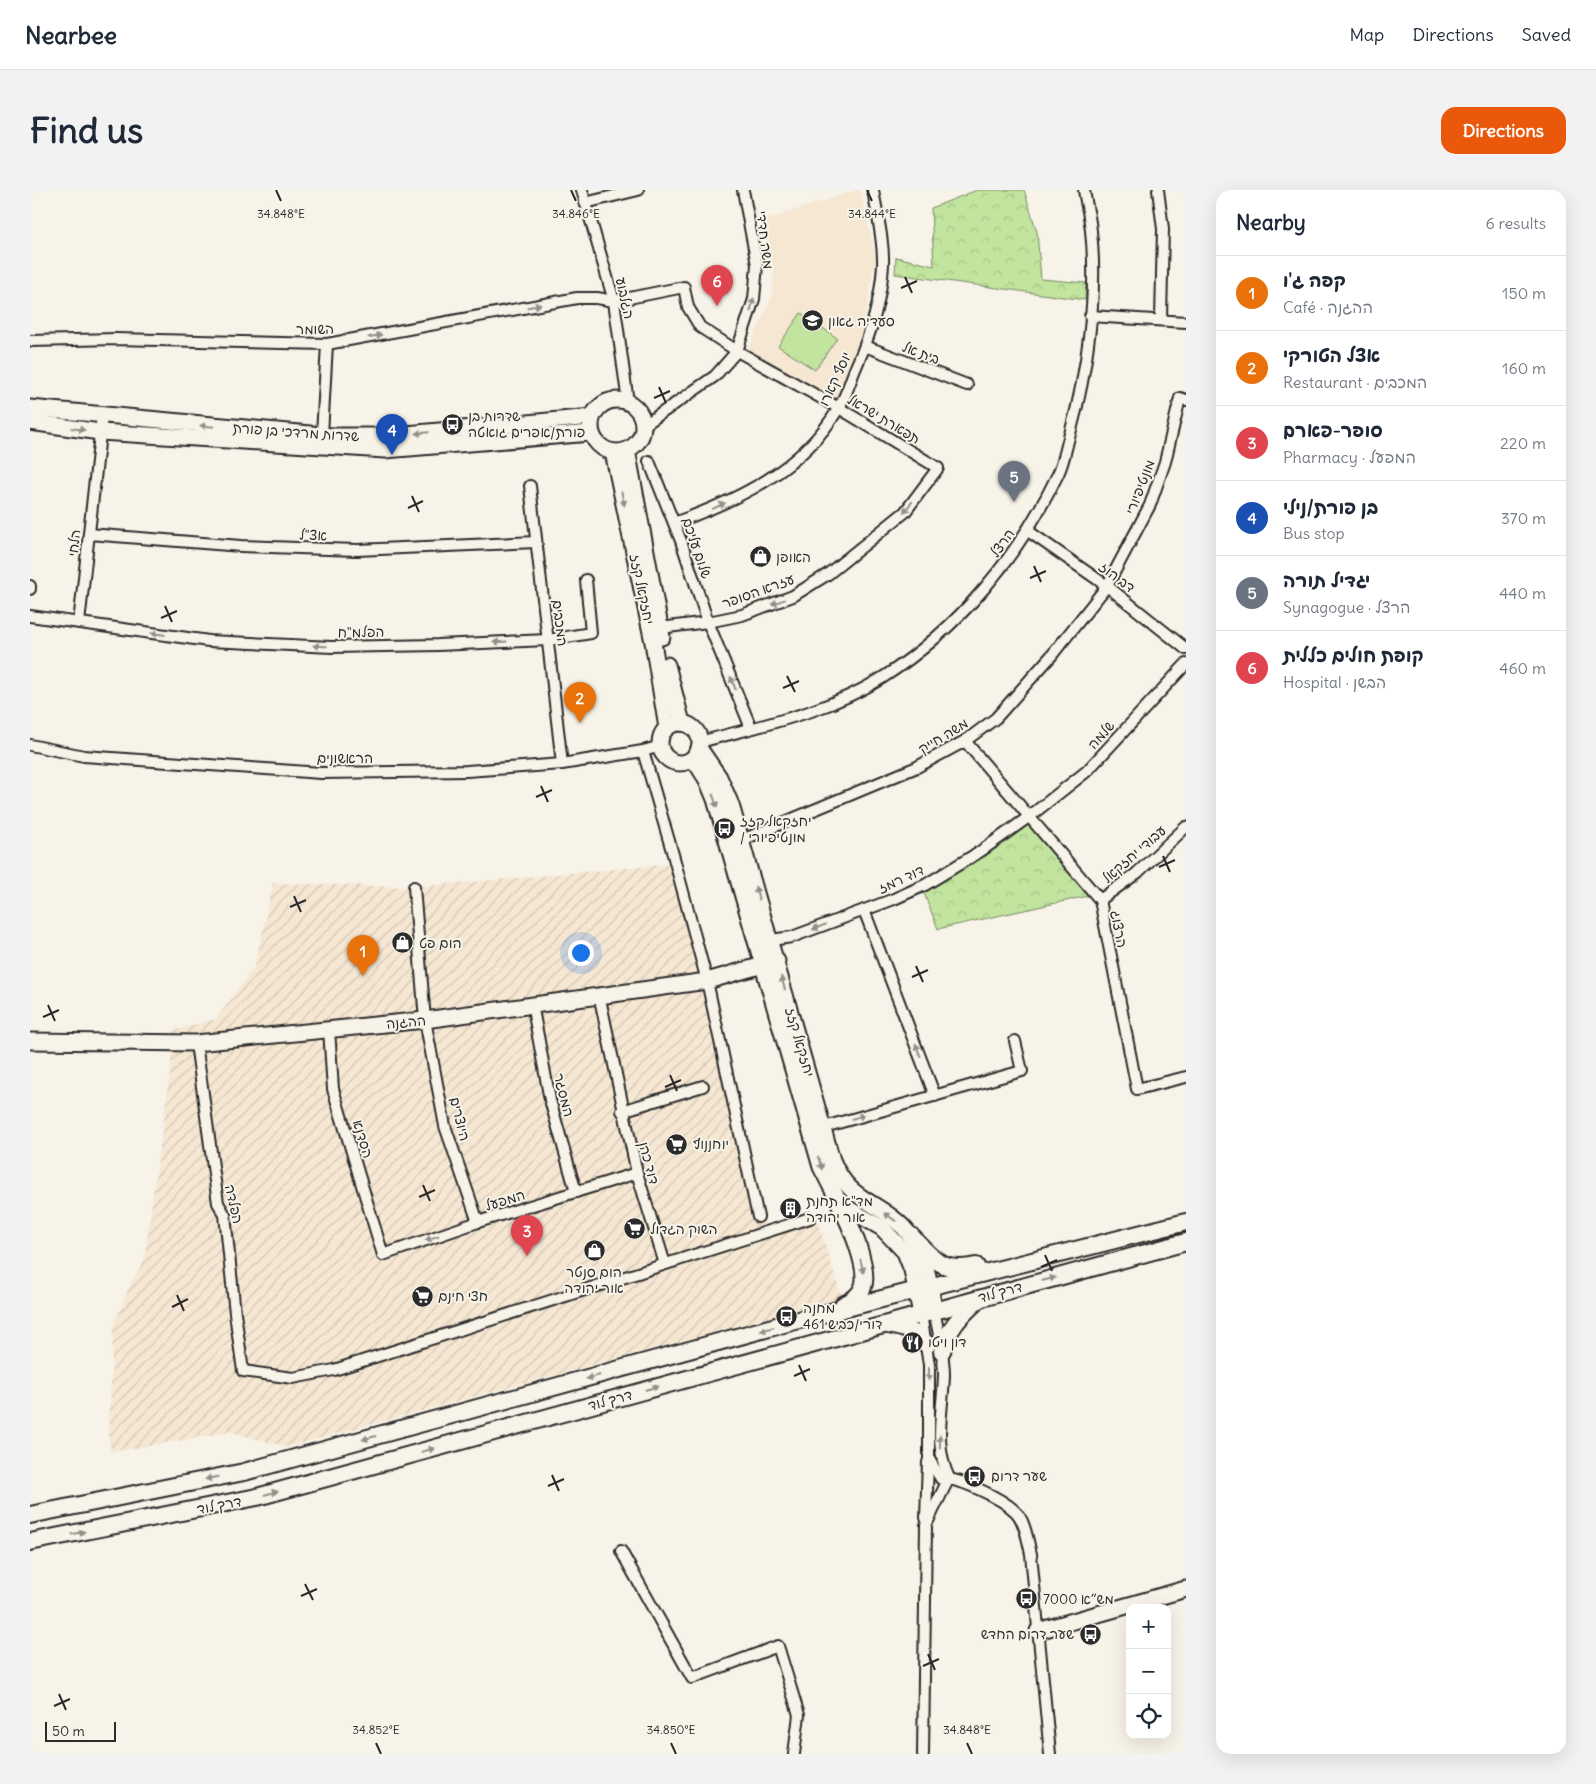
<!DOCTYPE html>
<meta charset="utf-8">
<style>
:root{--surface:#fff;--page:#f2f2f3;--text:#1f2937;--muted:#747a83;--line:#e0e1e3;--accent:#ea580c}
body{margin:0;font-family:Delius,"Playpen Sans Hebrew",sans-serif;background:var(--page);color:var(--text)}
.controls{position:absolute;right:15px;bottom:15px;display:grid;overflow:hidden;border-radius:10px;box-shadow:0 5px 20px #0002}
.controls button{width:45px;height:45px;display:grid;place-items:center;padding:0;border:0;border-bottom:1px solid var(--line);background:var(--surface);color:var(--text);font:25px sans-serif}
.scale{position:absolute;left:15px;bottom:12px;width:71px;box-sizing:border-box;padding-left:5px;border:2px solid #2b2b2b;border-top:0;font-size:14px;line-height:18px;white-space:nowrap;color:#2b2b2b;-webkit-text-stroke:4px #f7f3e8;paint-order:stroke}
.you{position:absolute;left:550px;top:762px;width:18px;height:18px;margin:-12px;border:4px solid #fff;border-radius:50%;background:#1a73e8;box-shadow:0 0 0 8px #1a73e833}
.badge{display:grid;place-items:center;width:32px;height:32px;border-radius:50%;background:var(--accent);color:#fff;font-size:16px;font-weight:700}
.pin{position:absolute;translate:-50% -41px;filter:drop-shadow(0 1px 2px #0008)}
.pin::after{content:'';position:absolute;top:26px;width:18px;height:15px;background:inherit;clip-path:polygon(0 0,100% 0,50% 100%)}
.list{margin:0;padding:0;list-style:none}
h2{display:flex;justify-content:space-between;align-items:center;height:65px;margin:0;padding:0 20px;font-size:21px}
h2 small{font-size:16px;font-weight:400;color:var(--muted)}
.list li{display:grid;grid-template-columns:32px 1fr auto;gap:15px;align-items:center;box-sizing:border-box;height:75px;padding:0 20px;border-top:1px solid var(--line)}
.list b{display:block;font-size:19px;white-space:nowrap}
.list p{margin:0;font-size:16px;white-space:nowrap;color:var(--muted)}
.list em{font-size:16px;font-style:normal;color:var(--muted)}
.icon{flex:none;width:28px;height:28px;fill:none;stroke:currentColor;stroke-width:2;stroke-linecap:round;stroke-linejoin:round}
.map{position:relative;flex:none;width:1156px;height:1564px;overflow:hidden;border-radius:15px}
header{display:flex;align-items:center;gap:30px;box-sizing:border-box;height:70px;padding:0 25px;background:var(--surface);border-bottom:1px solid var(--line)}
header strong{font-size:24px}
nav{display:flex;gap:28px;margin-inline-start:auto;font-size:18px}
.intro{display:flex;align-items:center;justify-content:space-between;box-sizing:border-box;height:120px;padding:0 30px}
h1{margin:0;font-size:35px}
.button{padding:12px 22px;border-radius:15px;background:var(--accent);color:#fff;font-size:18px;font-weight:700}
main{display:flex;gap:30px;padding:0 30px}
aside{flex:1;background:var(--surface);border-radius:15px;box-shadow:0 5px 20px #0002}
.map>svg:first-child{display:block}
.built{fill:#f6e7d3}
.industrial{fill:url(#industrial-furrows)}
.park{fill:url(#park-crowns);stroke:#768864}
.pitch{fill:#c2e49e;stroke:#768864}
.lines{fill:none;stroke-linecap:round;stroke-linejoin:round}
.street-casing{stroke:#2b2b2b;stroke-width:14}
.secondary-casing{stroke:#2b2b2b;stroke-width:19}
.primary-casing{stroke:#2b2b2b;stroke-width:20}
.street{stroke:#f7f3e8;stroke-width:10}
.secondary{stroke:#f7f3e8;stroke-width:15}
.primary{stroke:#f7f3e8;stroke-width:16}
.oneway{fill:#918f8a}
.ticks{fill:none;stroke:#2b2b2b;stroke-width:2}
.labels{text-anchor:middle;stroke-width:4;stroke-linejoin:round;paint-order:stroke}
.street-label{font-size:14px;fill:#2b2b2b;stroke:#f7f3e8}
.poi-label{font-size:14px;fill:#2b2b2b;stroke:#f7f3e8;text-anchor:start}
.ticks-label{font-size:12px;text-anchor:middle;fill:#2b2b2b;stroke:#f7f3e8;stroke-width:4;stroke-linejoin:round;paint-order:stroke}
</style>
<header>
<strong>Nearbee</strong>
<nav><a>Map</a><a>Directions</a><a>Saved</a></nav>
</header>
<div class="intro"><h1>Find us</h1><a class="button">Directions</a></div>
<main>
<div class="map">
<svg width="1156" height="1564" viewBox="0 0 1156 1564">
<defs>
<pattern id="industrial-furrows" width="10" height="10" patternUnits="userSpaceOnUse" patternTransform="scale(1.25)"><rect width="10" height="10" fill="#f6e7d3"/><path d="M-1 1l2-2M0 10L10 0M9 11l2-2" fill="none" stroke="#d3c6b5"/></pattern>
<pattern id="park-crowns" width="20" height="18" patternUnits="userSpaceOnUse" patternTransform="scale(1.25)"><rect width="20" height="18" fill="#c2e49e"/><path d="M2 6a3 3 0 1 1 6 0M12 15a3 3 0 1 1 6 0" fill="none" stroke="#a7c488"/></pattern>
</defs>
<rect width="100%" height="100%" fill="#f7f3e8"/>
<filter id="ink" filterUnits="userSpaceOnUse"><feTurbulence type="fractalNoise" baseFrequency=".02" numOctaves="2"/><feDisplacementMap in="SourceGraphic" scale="10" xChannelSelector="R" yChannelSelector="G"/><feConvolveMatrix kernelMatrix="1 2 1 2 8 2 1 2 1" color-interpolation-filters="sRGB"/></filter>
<g filter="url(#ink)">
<polygon class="built" points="826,0 830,0 846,67 830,153 801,219 717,162 741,109 744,82 735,30"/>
<polygon class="industrial" points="642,674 670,798 736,1037 785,1022 812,1108 257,1257 201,1242 81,1262 79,1248 83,1137 101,1093 114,1071 141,875 142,841 186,829 225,776 243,693 384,697"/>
<g class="park">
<polygon points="947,0 994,0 1007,42 1011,89 1056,93 1055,110 865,84 866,67 904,76 901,18"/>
<polygon points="998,635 1058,706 908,739 893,701"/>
</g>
<polygon class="pitch" points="771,123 807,148 785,180 748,156"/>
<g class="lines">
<defs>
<g id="street">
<polyline points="552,0 584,111 598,212"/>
<polyline points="1128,0 1133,39 1131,129"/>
<polyline points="555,13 608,0"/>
<polyline points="1060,126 1156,132"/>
<polyline points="0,151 86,149 297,154 547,108 567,108 584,111 654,97 658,117 670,137 707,161 809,218 908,278 875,322 798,384 763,406 712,425 678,432 630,438"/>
<polyline points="835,156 937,195"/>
<polyline points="613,236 685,186 707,161 724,109 727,75 713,0"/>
<polyline points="292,245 297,154"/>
<polyline points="619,271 651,351 678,432 721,538"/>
<polyline points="500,296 532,574"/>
<path d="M644,333C708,310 772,280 808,219C816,207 820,191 826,177C840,146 851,110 853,75C854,51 847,24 843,0"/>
<polyline points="998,341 1077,396 1156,459"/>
<polyline points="59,344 211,356 327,360 506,352"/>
<polyline points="0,396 0,399"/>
<polyline points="0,426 179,451 302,457 408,455 518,450 561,443 556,390"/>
<polyline points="49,433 72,226"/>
<polyline points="935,551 1070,710 1107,899 1156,887"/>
<path d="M670,552C732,535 797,523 852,488C929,439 989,366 1028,284C1034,272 1036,257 1040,244C1057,182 1068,105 1061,41C1060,27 1056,14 1054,0"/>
<polyline points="0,555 54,566 291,583 437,581 532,574 613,561 631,556"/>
<polyline points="613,561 644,668 677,791 728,1027"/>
<polyline points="712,650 887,577 935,551 966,528 1022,465 1077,396 1120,315 1135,272 1150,208 1156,210"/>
<polyline points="384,697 395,830 415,936 448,1032"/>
<polyline points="1070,710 1107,683 1156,637"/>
<polyline points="834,720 905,906"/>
<polyline points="741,750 762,747 864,709 895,695 951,661 1000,626 1057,581 1156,474"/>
<polyline points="569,804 607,983 635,1074"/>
<polyline points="502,814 520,910 546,1002"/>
<polyline points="299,839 303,899 353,1065 448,1032 607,983"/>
<polyline points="166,853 188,1013 195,1025 205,1123 213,1181 263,1188 304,1180 780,1028"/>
<polyline points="592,921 673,896"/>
<polyline points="787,939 992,881 985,851"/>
<path d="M904,1120C908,1141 914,1163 914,1185C913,1221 903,1254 919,1288"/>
<path d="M891,1124L899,1175V1269L911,1289C928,1287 971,1308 985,1321C995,1330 998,1352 1001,1364L1020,1564"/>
<polyline points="896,1328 898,1272"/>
<polyline points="591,1361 662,1488 748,1456 769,1525 764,1564"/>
<polyline points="893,1564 896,1335 919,1288"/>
</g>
<g id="secondary">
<circle cx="587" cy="236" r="26"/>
<polyline points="0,218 302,246 354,246 562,227"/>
<polyline points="0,232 70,242 355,260 561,243"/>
<polyline points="597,260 632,447"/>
<polyline points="583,262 623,452 637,538"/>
<polyline points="637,475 652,533"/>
<circle cx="650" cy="553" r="20"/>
<path d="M669,558L689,587L701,615L802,970C819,1012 845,1009 873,1037C895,1059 900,1091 904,1120"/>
<polyline points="663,568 677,590 685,609 791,977 810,1014 852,1038 875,1062 882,1080 891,1124"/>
<polyline points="0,851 166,853 395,830 677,791 747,771"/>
<polyline points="1008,1441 1156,1399"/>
</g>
<g id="primary">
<path d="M810,1014C819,1031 840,1079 833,1097C830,1106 822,1111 813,1115"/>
<path d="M880,1045C903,1068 911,1084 946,1076"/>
<path d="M858,1135C875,1138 886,1141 897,1155"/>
<path d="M912,1161C920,1135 930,1127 949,1109"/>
<polyline points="0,1325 214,1282 761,1132 1156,1032"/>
<polyline points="0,1352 227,1307 1156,1052"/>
</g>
</defs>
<use href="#street" class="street-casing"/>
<use href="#secondary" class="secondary-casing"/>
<use href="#primary" class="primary-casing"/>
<use href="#street" class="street"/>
<use href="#secondary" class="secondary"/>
<use href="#primary" class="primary"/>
</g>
<defs><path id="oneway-solid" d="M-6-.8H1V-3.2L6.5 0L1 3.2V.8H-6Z" transform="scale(1.25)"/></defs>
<g class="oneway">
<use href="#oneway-solid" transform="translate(722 115) rotate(-76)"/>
<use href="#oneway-solid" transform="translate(504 116) rotate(-11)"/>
<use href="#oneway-solid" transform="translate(345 146) rotate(-11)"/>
<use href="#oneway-solid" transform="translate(177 236) rotate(-175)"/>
<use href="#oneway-solid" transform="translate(48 239) rotate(8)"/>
<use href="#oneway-solid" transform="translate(392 243) rotate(175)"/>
<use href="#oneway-solid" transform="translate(593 309) rotate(78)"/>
<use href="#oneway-solid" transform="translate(689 316) rotate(-25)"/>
<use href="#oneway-solid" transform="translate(878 317) rotate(129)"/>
<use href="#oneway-solid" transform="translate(748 412) rotate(160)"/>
<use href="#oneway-solid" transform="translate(128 444) rotate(-172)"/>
<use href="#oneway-solid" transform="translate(470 452) rotate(177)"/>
<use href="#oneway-solid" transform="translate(290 456) rotate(-178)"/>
<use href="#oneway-solid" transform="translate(703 493) rotate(-112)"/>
<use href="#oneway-solid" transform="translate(685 611) rotate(72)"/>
<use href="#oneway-solid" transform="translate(727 703) rotate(-106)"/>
<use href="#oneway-solid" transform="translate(789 737) rotate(159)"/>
<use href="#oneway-solid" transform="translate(753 793) rotate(-106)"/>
<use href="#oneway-solid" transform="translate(888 860) rotate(-111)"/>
<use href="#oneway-solid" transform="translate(828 927) rotate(-16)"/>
<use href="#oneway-solid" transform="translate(790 973) rotate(72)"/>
<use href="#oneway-solid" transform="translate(860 1027) rotate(-144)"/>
<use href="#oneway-solid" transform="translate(402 1048) rotate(161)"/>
<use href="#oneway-solid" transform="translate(832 1076) rotate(76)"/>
<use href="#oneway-solid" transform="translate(1019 1089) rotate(-15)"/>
<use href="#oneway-solid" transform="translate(737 1139) rotate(164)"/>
<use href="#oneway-solid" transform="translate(899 1184) rotate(90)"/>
<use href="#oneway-solid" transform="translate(563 1187) rotate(164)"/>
<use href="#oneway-solid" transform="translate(622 1198) rotate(-15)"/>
<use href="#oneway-solid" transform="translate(339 1248) rotate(165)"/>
<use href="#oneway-solid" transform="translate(910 1252) rotate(-89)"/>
<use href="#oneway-solid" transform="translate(398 1260) rotate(-15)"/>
<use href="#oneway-solid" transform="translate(182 1288) rotate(169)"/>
<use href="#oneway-solid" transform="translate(241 1303) rotate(-15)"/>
<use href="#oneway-solid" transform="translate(48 1343) rotate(-11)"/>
</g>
</g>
<path class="ticks" d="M246,0L251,11M541,0L546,11M837,0L842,11M875,87L882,103M871,98L887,91M629,197L636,213M624,208L640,201M382,306L389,322M378,318L393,311M1004,376L1011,392M1000,388L1016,381M135,416L142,432M131,428L147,421M757,486L765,502M753,498L769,491M511,596L518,612M506,607L522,600M1133,666L1140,682M1129,677L1145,670M264,706L271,722M260,717L276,710M886,776L893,792M882,787L898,780M18,815L25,831M13,827L29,820M640,885L647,901M635,897L651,890M393,995L400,1011M389,1007L405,1000M1015,1065L1022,1081M1011,1077L1027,1070M147,1105L154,1121M142,1117L158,1109M769,1175L776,1191M764,1186L780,1179M522,1285L529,1301M518,1296L534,1289M275,1394L283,1410M271,1406L287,1399M898,1464L905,1480M893,1476L909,1469M29,1504L36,1520M24,1516L40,1509M346,1553L351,1564M641,1553L646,1564M937,1553L942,1564"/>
<defs>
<symbol id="school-disc" viewBox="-11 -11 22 22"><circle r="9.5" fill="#2b2b2b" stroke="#f7f3e8"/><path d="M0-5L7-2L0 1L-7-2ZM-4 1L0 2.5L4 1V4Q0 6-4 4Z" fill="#fff"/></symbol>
<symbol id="bus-disc" viewBox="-11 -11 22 22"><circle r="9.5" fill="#2b2b2b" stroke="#f7f3e8"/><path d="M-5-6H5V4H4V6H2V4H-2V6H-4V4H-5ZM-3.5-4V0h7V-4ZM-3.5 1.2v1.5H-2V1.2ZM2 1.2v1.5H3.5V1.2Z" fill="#fff"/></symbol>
<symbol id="shop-disc" viewBox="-11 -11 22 22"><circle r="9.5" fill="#2b2b2b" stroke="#f7f3e8"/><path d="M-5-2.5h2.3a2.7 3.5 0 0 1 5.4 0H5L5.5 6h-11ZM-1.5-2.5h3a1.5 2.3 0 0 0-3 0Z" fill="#fff"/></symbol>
<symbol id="supermarket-disc" viewBox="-11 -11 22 22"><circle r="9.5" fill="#2b2b2b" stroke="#f7f3e8"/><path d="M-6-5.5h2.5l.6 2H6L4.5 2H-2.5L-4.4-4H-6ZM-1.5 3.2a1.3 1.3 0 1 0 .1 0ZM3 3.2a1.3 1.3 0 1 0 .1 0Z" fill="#fff"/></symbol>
<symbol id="building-disc" viewBox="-11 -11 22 22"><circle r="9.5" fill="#2b2b2b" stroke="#f7f3e8"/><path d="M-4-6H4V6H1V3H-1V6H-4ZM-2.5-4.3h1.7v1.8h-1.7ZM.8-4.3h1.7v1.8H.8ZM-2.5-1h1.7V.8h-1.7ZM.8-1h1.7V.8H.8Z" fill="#fff"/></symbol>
<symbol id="restaurant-disc" viewBox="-11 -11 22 22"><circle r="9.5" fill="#2b2b2b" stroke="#f7f3e8"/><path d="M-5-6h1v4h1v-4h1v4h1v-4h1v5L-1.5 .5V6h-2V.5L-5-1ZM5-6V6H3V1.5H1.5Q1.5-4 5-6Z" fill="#fff"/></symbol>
</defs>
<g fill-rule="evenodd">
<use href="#school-disc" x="770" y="118" width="25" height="25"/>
<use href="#bus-disc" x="410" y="222" width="25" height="25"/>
<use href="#shop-disc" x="718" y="354" width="25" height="25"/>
<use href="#bus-disc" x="682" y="626" width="25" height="25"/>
<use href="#shop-disc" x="360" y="740" width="25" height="25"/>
<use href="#supermarket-disc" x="634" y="942" width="25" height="25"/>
<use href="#building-disc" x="748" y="1006" width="25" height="25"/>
<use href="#supermarket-disc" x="592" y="1026" width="25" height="25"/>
<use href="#shop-disc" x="552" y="1048" width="25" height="25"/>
<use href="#supermarket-disc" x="380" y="1094" width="25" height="25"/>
<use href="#bus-disc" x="744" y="1114" width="25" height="25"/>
<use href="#restaurant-disc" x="870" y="1140" width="25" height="25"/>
<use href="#bus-disc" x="932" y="1274" width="25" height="25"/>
<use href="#bus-disc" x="984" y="1396" width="25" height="25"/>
<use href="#bus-disc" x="1048" y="1432" width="25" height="25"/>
</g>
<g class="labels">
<g class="street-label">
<text transform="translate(735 50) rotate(83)" y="5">משה חדדי</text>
<text transform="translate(595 108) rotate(78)" y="5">הגלבוע</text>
<text transform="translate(285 139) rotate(-1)" y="5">השומר</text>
<text transform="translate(891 163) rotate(21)" y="5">בית אל</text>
<text transform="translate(805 189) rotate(-65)" y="5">יוסף קארו</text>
<text transform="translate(854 229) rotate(31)" y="5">תפארת ישראל</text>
<text transform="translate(266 242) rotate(4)" y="5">שדרות מרדכי בן פורת</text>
<text transform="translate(1110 297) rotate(-69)" y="5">מונטיפיורי</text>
<text transform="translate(283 345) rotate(2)" y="5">אצ"ל</text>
<text transform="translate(44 353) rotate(-84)" y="5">הלחי</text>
<text transform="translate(972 353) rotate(-54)" y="5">הרצל</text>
<text transform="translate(667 358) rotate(71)" y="5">שלום עליכם</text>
<text transform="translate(1087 387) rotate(37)" y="5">דב הוז</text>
<text transform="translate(612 399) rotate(78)" y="5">יחזקאל קזז</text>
<text transform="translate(728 401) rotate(-20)" y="5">עזרא הסופר</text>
<text transform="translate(530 433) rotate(83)" y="5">המכבים</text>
<text transform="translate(331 442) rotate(-1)" y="5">הפלמ"ח</text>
<text transform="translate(1071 545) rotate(-48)" y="5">שלמה</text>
<text transform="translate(913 546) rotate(-31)" y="5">משה חייק</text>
<text x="315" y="573">הראשונים</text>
<text transform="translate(1104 664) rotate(-41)" y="5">עבודי יחזקאל</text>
<text transform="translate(871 689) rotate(-25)" y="5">דוד רמז</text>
<text transform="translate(1089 739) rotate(79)" y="5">הרצוג</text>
<text transform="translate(376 832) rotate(-5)" y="5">ההגנה</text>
<text transform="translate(770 852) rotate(74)" y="5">יחזקאל קזז</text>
<text transform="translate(534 905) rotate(76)" y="5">המסגר</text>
<text transform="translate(430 929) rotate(76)" y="5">היוצרים</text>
<text transform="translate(333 949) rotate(73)" y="5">הסדנא</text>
<text transform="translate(619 973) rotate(75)" y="5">דוד כהן</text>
<text transform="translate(475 1010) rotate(-17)" y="5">המפעל</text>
<text transform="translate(204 1014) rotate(77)" y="5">הפלדה</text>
<text transform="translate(970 1102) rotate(-15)" y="5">דרך לוד</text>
<text transform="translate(580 1210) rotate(-15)" y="5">דרך לוד</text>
<text transform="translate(189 1315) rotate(-11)" y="5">דרך לוד</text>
</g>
<g class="poi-label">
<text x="798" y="136">סעדיה גאון</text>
<text x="438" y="231">שדרות בן<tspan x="438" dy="16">פורת/אפרים גואטה</tspan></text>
<text x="746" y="372">האופן</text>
<text x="710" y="636">יחזקאל קזז<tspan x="710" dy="16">/ מונטיפיורי</tspan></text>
<text x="389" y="758">הום פט</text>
<text x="663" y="959">יוחננוף</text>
<text x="776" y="1016">מד"א תחנת<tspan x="776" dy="16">אור יהודה</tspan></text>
<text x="620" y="1044">השוק הגדול</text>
<text x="564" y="1087" text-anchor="middle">הום סנטר<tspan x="564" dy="16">אור יהודה</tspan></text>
<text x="408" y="1111">חצי חינם</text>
<text x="773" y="1123">מחנה<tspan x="773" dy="16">דורי/כביש 461</tspan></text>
<text x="898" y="1157">דון ויטו</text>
<text x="961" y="1291">שער דרום</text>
<text x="1013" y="1414">מש״א 7000</text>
<text x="1044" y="1449" text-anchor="end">שער דרום החדש</text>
</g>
</g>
<g class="ticks-label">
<text x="251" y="28">34.848°E</text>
<text x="546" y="28">34.846°E</text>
<text x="842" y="28">34.844°E</text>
<text x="346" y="1544">34.852°E</text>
<text x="641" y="1544">34.850°E</text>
<text x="937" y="1544">34.848°E</text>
</g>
</svg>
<div class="controls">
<button>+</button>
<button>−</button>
<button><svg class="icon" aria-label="locate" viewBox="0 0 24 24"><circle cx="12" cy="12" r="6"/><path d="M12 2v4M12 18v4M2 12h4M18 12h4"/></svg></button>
</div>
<div class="scale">50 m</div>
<div class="you"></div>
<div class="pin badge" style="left:333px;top:786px;background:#e8710a">1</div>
<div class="pin badge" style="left:550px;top:533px;background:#e8710a">2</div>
<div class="pin badge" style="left:497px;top:1066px;background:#e0444e">3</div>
<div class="pin badge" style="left:362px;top:265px;background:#1a4fb4">4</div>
<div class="pin badge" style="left:984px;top:312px;background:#6b7280">5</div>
<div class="pin badge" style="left:687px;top:116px;background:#e0444e">6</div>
</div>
<aside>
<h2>Nearby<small>6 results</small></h2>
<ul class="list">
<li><span class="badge" style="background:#e8710a">1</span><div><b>קפה ג'ו</b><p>Café · ההגנה</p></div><em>150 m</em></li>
<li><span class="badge" style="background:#e8710a">2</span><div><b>אצל הטורקי</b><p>Restaurant · המכבים</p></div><em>160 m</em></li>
<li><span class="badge" style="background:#e0444e">3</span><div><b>סופר-פארם</b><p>Pharmacy · המפעל</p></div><em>220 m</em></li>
<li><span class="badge" style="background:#1a4fb4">4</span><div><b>בן פורת/נילי</b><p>Bus stop</p></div><em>370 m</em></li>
<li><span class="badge" style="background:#6b7280">5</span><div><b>יגדיל תורה</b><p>Synagogue · הרצל</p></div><em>440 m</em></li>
<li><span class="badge" style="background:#e0444e">6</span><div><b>קופת חולים כללית</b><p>Hospital · הבשן</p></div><em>460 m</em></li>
</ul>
</aside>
</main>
